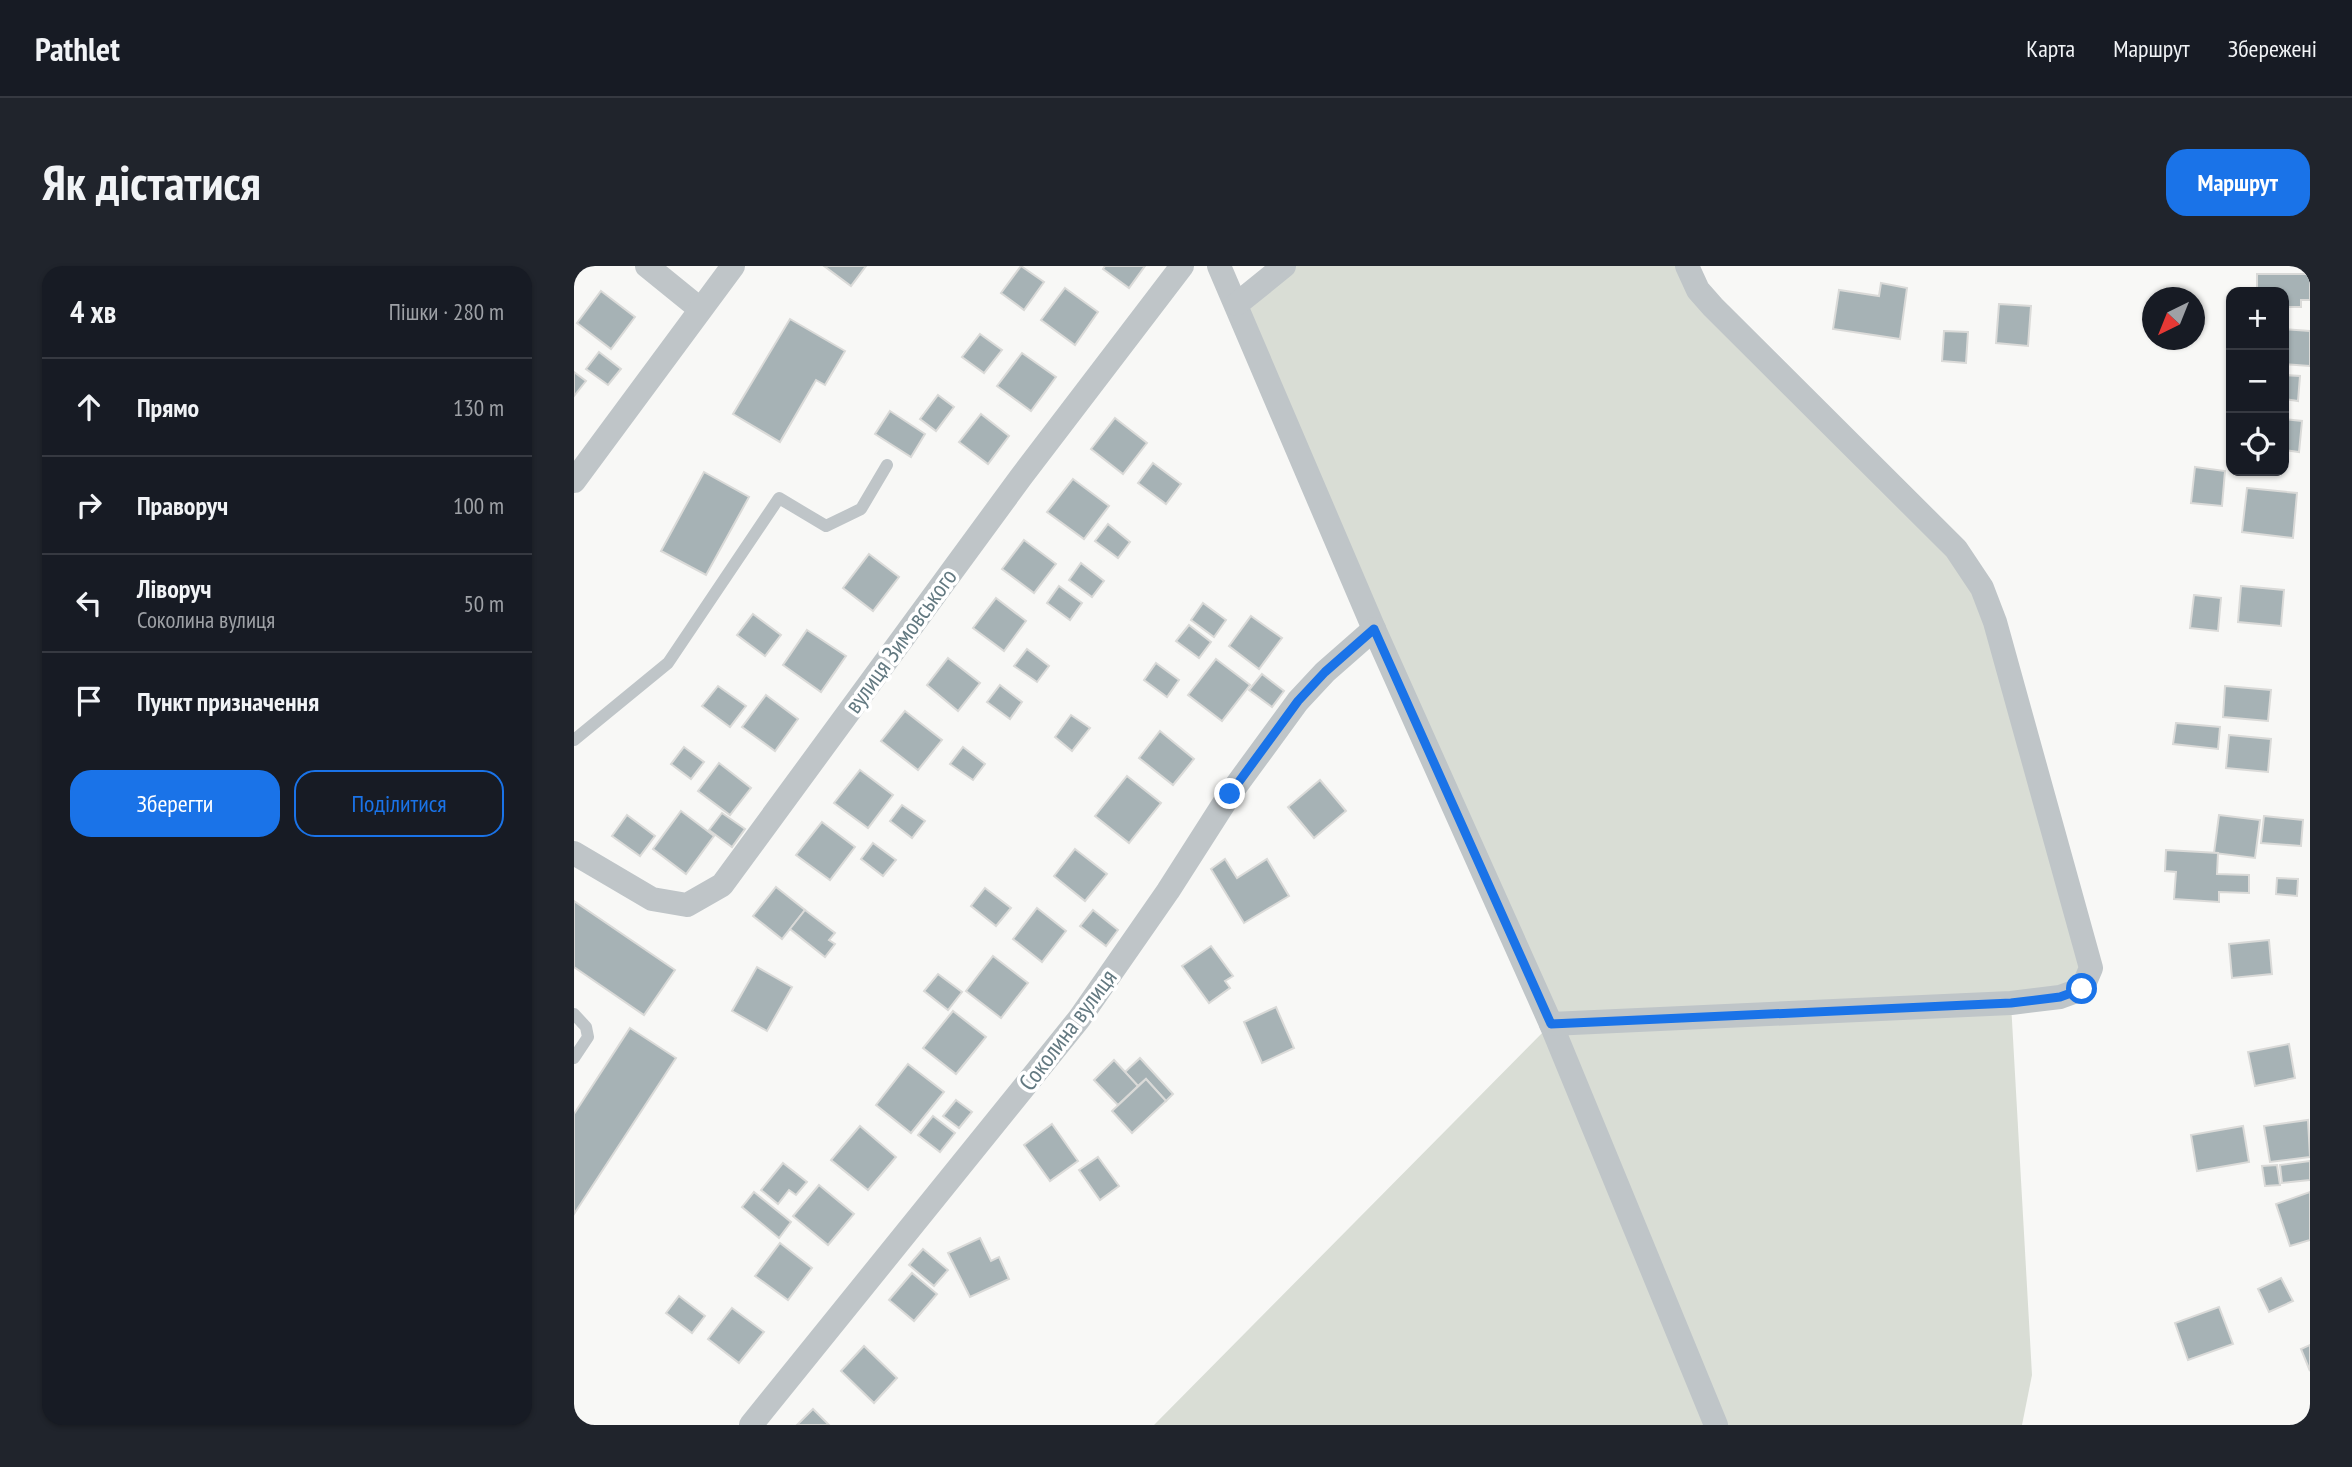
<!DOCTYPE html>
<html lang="uk">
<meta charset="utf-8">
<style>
:root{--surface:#171b24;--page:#20242c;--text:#f1f3f6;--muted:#9ea1a6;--line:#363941;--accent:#1a73e8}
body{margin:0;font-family:"PT Sans Narrow",sans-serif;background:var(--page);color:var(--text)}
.controls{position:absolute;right:21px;top:21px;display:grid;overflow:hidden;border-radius:14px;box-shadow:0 2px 5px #0004}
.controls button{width:63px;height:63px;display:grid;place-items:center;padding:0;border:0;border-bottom:2px solid var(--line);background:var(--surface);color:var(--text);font:35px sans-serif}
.compass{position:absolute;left:1568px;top:21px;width:63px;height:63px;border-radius:50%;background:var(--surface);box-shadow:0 2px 5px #0004;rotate:223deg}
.stop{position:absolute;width:21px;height:21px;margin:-16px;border:5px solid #1a73e8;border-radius:50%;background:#fff}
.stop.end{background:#1a73e8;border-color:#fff;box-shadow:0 2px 7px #0008}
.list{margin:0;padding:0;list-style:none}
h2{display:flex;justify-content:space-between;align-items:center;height:91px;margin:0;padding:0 28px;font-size:30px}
h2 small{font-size:23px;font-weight:400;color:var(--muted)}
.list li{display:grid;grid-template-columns:46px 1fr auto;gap:21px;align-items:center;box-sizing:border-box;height:98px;padding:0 28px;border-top:2px solid var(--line)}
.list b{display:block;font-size:26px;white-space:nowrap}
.list p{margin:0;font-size:23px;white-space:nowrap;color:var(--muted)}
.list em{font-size:23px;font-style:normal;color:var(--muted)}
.actions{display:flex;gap:14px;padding:21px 28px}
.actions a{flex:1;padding:16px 0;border:2px solid var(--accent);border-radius:21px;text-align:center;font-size:24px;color:var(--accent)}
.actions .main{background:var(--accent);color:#fff}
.icon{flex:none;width:38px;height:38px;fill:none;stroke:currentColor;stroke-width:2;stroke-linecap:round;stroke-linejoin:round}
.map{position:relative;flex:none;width:1736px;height:1159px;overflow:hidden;border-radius:21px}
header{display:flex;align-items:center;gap:42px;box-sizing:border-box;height:98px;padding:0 35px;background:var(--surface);border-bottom:2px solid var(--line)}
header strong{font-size:33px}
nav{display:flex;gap:38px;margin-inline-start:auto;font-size:24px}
.intro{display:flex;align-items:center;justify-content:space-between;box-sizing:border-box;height:168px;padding:0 42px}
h1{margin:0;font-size:49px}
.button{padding:18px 32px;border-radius:21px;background:var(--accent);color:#fff;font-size:24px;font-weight:700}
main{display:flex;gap:42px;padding:0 42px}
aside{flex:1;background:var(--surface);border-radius:21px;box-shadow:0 2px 5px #0004}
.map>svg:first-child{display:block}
.green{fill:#d9ddd5}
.building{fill:#a6b2b5;stroke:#dadad8;stroke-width:2}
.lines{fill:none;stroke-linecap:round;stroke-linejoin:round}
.service{stroke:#bfc5c8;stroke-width:12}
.minor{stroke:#bfc5c8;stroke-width:24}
.route{stroke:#1a73e8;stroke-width:9}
.labels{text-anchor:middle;stroke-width:7;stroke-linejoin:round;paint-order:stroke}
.street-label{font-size:24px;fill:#637981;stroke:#fff}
</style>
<header>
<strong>Pathlet</strong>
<nav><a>Карта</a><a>Маршрут</a><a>Збережені</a></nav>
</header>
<div class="intro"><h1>Як дістатися</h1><a class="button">Маршрут</a></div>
<main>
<aside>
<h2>4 хв<small>Пішки · 280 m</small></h2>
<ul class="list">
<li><svg class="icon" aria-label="ahead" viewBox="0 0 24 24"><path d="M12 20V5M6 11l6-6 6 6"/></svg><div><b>Прямо</b></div><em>130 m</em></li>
<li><svg class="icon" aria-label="right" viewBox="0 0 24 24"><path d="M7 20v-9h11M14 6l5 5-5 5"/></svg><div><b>Праворуч</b></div><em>100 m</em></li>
<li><svg class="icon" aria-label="left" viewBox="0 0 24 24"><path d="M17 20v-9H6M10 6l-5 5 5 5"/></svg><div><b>Ліворуч</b><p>Соколина вулиця</p></div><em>50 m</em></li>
<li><svg class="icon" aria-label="arrive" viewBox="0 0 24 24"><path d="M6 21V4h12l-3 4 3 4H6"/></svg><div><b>Пункт призначення</b></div></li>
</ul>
<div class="actions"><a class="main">Зберегти</a><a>Поділитися</a></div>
</aside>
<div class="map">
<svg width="1736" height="1159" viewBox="0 0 1736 1159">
<rect width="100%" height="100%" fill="#f8f8f6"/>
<polygon class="green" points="710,0 1113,0 1408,322 1517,702 1508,723 1437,737 1458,1109 1448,1159 580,1159 977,758 663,38"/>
<g class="building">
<polygon points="250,0 292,0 277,20"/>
<polygon points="447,0 470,16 450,44 427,27"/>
<polygon points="531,0 571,0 555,22 529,3"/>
<polygon points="1683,8 1736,8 1736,34 1727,34 1727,41 1712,41 1710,26 1683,26"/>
<polygon points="1307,17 1333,22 1326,73 1259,63 1265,24 1305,30"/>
<polygon points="491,22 524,46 501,79 467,54"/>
<polygon points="27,25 61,51 37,83 3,57"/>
<polygon points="1425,38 1457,40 1454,80 1422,77"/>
<polygon points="216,53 271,85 251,119 242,114 206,176 159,148"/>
<polygon points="1710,63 1736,65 1736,100 1710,98"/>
<polygon points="1370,65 1394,66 1392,97 1368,95"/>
<polygon points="406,68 428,84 410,107 388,91"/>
<polygon points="25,86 47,103 34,119 12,103"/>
<polygon points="448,87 482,111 457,145 423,120"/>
<polygon points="0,106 12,115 0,130"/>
<polygon points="1710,109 1726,110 1724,135 1710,133"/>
<polygon points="364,129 380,141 362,165 346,153"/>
<polygon points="316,145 351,168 337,191 301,168"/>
<polygon points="407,148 435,170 414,198 385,176"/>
<polygon points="541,152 573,177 549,208 517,183"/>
<polygon points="1710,153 1728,155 1725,186 1710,184"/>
<polygon points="579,197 607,218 592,238 564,217"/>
<polygon points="1621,201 1651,205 1648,240 1617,237"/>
<polygon points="130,206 175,231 132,309 87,285"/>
<polygon points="499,213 535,240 510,273 473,246"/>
<polygon points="1673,222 1723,227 1719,272 1668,266"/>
<polygon points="534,258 556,276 544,292 521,275"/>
<polygon points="450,274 482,298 460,327 428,303"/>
<polygon points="295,288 325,311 299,345 269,322"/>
<polygon points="507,297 530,315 518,331 495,314"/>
<polygon points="485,320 508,337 496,354 473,337"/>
<polygon points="1667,320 1710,324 1707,360 1664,356"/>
<polygon points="1620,329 1647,332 1644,365 1616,362"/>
<polygon points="422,332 452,355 430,385 399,362"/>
<polygon points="629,337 652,354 640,371 617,354"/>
<polygon points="179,348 207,369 191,390 163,369"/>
<polygon points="677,350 708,372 685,403 655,380"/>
<polygon points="615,359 637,376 625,392 602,375"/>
<polygon points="233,364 272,390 247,426 209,399"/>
<polygon points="453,383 475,400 463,416 440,400"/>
<polygon points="374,392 406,417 384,445 353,419"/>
<polygon points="642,393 676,419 648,455 614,429"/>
<polygon points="582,397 605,414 593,431 570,414"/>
<polygon points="688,408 710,425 698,441 675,424"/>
<polygon points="426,419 448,436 436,453 413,436"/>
<polygon points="144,420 172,440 156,461 128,440"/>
<polygon points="1651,420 1697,424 1694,455 1649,451"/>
<polygon points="192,429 224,453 201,485 168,461"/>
<polygon points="331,445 368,474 344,504 307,475"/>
<polygon points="497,449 516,462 498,485 481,471"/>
<polygon points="1602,457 1646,461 1644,483 1599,478"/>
<polygon points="586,465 620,493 599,519 565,492"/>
<polygon points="1655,469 1697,473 1694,506 1652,502"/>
<polygon points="110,481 130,496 117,513 97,498"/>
<polygon points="389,481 411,498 399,514 376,498"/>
<polygon points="145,497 177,522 156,549 124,525"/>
<polygon points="286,504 319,529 294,562 260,537"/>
<polygon points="553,510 587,537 555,577 521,550"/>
<polygon points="746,514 772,545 740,572 714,541"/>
<polygon points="328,539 351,555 338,572 316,555"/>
<polygon points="107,545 140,570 112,608 79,583"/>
<polygon points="148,547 171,563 158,581 135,564"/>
<polygon points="53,549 81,570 66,590 38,570"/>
<polygon points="1645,549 1686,554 1681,592 1640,587"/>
<polygon points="1690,550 1729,554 1727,580 1687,577"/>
<polygon points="248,556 281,581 256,614 222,589"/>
<polygon points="299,577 322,594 309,610 287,593"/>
<polygon points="501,583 533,608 511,635 480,610"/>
<polygon points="1592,584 1644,587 1643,608 1675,609 1675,627 1645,626 1645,636 1600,633 1602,606 1591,605"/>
<polygon points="651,593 663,612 693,593 715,630 670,657 637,603"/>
<polygon points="1703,612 1724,613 1723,630 1702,628"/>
<polygon points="202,621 231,644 208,673 179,650"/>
<polygon points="411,622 437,642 422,660 397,640"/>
<polygon points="0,635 101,704 70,749 0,701"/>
<polygon points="463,642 492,665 468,696 439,673"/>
<polygon points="231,644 261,667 255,674 261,678 251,691 216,663"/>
<polygon points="519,644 544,664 532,680 506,660"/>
<polygon points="1695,674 1698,708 1658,712 1655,678"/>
<polygon points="637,680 659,710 651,715 656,722 635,737 608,700"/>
<polygon points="419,690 454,717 427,752 392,725"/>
<polygon points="183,701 218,721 193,765 158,745"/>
<polygon points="364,708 388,726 374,744 350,725"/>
<polygon points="702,741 720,782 688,797 670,756"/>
<polygon points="379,745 412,771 382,808 349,782"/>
<polygon points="56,762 102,792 0,948 0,848"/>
<polygon points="1715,778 1721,812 1681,820 1674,786"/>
<polygon points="566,792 599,828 592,835 572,813 564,820 551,806"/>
<polygon points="540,794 564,820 544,839 520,814"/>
<polygon points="334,798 370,826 337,867 302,839"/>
<polygon points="572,813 592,835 558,867 538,845"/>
<polygon points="382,834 398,846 385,862 369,850"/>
<polygon points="359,850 381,867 366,886 344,869"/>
<polygon points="1734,854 1736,891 1696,896 1690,860"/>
<polygon points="478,858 504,895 476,915 450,879"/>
<polygon points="286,860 322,891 294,924 257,894"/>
<polygon points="1669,860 1675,896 1623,905 1617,869"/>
<polygon points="524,891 545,920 526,934 505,904"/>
<polygon points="1736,895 1736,914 1708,917 1706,899"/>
<polygon points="209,897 233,916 222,929 215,924 204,938 187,924"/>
<polygon points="1703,899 1706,919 1691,920 1688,900"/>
<polygon points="245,919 280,948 254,979 219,950"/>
<polygon points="180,926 217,956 205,972 168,941"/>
<polygon points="1736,926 1736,974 1716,980 1702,938"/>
<polygon points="406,972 417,995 425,991 435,1013 396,1031 374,987"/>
<polygon points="206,977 238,1002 214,1034 181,1010"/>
<polygon points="349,983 374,1004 360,1020 335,999"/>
<polygon points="338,1007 363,1028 340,1055 315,1034"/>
<polygon points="1707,1012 1719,1035 1695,1046 1684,1023"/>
<polygon points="105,1030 131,1050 118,1067 92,1047"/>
<polygon points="1645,1041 1659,1078 1614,1094 1601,1057"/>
<polygon points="158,1042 190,1066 165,1097 134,1073"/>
<polygon points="1736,1079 1736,1105 1727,1083"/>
<polygon points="290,1080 323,1112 300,1137 267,1105"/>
<polygon points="239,1143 255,1159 223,1159"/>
</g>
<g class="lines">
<g class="service">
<polyline points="0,474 94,397 205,232 252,260 287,243 313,199"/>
<polyline points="0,748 12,761 14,771 0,792"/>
</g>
<g class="minor">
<polyline points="73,0 126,43"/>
<polyline points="645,0 800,363 977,758 1142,1159"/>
<polyline points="663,38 710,0"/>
<polyline points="0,215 159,0"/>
<polyline points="0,587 78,633 113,639 148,619 447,211 608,0"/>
<polyline points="977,758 1437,737 1486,731 1508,723 1517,702 1421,356 1408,322 1382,283 1139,41 1124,24 1113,0"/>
<polyline points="177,1159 505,753 594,625 656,528 724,435 751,406 800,363"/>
</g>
</g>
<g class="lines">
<polyline class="route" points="656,528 724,435 751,406 800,363 977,758 1437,737 1486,731 1508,723"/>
</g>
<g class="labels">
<g class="street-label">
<text transform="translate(327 375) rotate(-54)" y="8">вулиця Зимовського</text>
<text transform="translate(494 764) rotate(-53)" y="8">Соколина вулиця</text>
</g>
</g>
</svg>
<div class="controls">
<button>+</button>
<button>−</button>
<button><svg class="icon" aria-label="locate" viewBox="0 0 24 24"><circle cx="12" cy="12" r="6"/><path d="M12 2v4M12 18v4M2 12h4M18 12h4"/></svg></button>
</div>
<svg class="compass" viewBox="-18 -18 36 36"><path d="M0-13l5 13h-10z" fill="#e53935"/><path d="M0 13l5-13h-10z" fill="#9ea1a6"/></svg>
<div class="stop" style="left:1508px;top:723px"></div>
<div class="stop end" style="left:656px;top:528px"></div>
</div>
</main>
